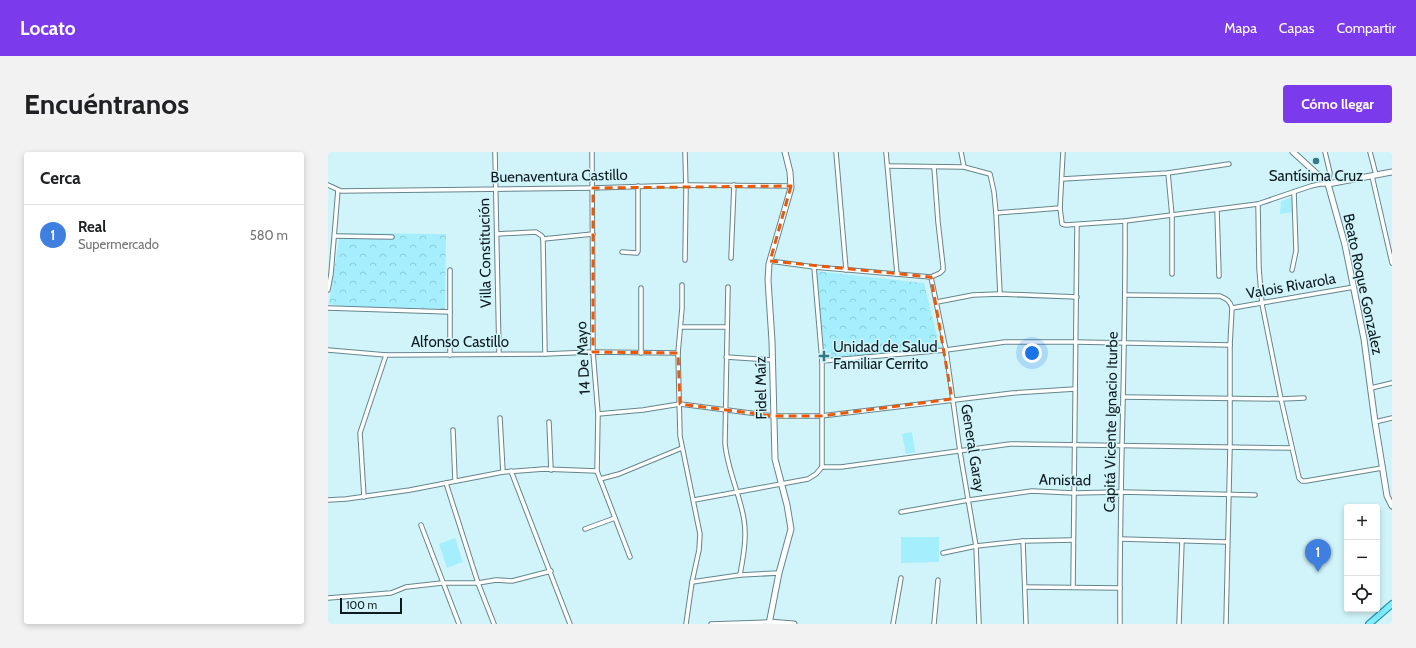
<!DOCTYPE html>
<html lang="es">
<meta charset="utf-8">
<style>
:root{--surface:#fff;--page:#f2f2f2;--text:#202124;--muted:#757577;--line:#e0e0e0;--accent:#7c3aed}
body{margin:0;font-family:Cabin,sans-serif;background:var(--page);color:var(--text)}
.controls{position:absolute;right:12px;bottom:12px;display:grid;overflow:hidden;border-radius:4px;box-shadow:0 2px 6px #0003}
.controls button{width:36px;height:36px;display:grid;place-items:center;padding:0;border:0;border-bottom:1px solid var(--line);background:var(--surface);color:var(--text);font:20px sans-serif}
.scale{position:absolute;left:12px;bottom:10px;width:62px;box-sizing:border-box;padding-left:4px;border:2px solid #0f1c1f;border-top:0;font-size:11px;line-height:14px;white-space:nowrap;color:#0f1c1f;-webkit-text-stroke:3px #d1f4fb;paint-order:stroke}
.you{position:absolute;left:704px;top:201px;width:14px;height:14px;margin:-10px;border:3px solid #fff;border-radius:50%;background:#1a73e8;box-shadow:0 0 0 6px #1a73e833}
.badge{display:grid;place-items:center;width:26px;height:26px;border-radius:50%;background:var(--accent);color:#fff;font-size:13px;font-weight:700}
.pin{position:absolute;translate:-50% -33px;filter:drop-shadow(0 1px 2px #0008)}
.pin::after{content:'';position:absolute;top:21px;width:14px;height:12px;background:inherit;clip-path:polygon(0 0,100% 0,50% 100%)}
.list{margin:0;padding:0;list-style:none}
h2{display:flex;justify-content:space-between;align-items:center;height:52px;margin:0;padding:0 16px;font-size:17px}
h2 small{font-size:13px;font-weight:400;color:var(--muted)}
.list li{display:grid;grid-template-columns:26px 1fr auto;gap:12px;align-items:center;box-sizing:border-box;height:60px;padding:0 16px;border-top:1px solid var(--line)}
.list b{display:block;font-size:15px;white-space:nowrap}
.list p{margin:0;font-size:13px;white-space:nowrap;color:var(--muted)}
.list em{font-size:13px;font-style:normal;color:var(--muted)}
.icon{flex:none;width:22px;height:22px;fill:none;stroke:currentColor;stroke-width:2;stroke-linecap:round;stroke-linejoin:round}
.map{position:relative;flex:none;width:1064px;height:472px;overflow:hidden;border-radius:4px}
header{display:flex;align-items:center;gap:24px;box-sizing:border-box;height:56px;padding:0 20px;background:var(--accent);color:#fff}
header strong{font-size:19px}
nav{display:flex;gap:22px;margin-inline-start:auto;font-size:14px}
.intro{display:flex;align-items:center;justify-content:space-between;box-sizing:border-box;height:96px;padding:0 24px}
h1{margin:0;font-size:28px}
.button{padding:10px 18px;border-radius:4px;background:var(--accent);color:#fff;font-size:14px;font-weight:700}
main{display:flex;gap:24px;padding:0 24px}
aside{flex:1;background:var(--surface);border-radius:4px;box-shadow:0 2px 6px #0003}
.map>svg:first-child{display:block}
.park{fill:url(#park-crowns)}
.pitch{fill:#a4eefd}
.lines{fill:none;stroke-linecap:round;stroke-linejoin:round}
.street-casing{stroke:#65858b;stroke-width:5.5}
.secondary-casing{stroke:#65858b;stroke-width:7}
.primary-casing{stroke:#249baf;stroke-width:8}
.street{stroke:#fff;stroke-width:3.5}
.secondary{stroke:#fff;stroke-width:5}
.primary{stroke:#83ecfd;stroke-width:5.5}
.marked{fill:none;stroke:#e8590c;stroke-width:3;stroke-dasharray:8 5;stroke-linejoin:round}
.poi-dot{fill:#337986;stroke:#d1f4fb;stroke-width:1.5}
.labels{text-anchor:middle;stroke-width:3;stroke-linejoin:round;paint-order:stroke}
.street-label{font-size:15px;fill:#0f1c1f;stroke:#d1f4fb}
.poi-label{font-size:15px;fill:#0f1c1f;stroke:#d1f4fb}
</style>
<header>
<strong>Locato</strong>
<nav><a>Mapa</a><a>Capas</a><a>Compartir</a></nav>
</header>
<div class="intro"><h1>Encuéntranos</h1><a class="button">Cómo llegar</a></div>
<main>
<aside>
<h2>Cerca<small></small></h2>
<ul class="list">
<li><span class="badge" style="background:#3f7fe0">1</span><div><b>Real</b><p>Supermercado</p></div><em>580 m</em></li>
</ul>
</aside>
<div class="map">
<svg width="1064" height="472" viewBox="0 0 1064 472">
<defs>
<pattern id="park-crowns" width="20" height="18" patternUnits="userSpaceOnUse"><rect width="20" height="18" fill="#a4eefd"/><path d="M2 6a3 3 0 1 1 6 0M12 15a3 3 0 1 1 6 0" fill="none" stroke="#8cccd8"/></pattern>
</defs>
<rect width="100%" height="100%" fill="#d1f4fb"/>
<g class="park">
<polygon points="12,81 118,82 117,157 21,155 1,152"/>
<polygon points="487,119 596,131 612,196 495,207"/>
</g>
<g class="pitch">
<polygon points="965,45 965,60 952,62 953,49"/>
<polygon points="584,280 587,300 578,302 574,282"/>
<polygon points="573,385 611,385 611,410 573,411"/>
<polygon points="127,386 135,410 119,416 111,392"/>
</g>
<g class="lines">
<defs>
<g id="street">
<polyline points="167,0 171,202"/>
<polyline points="264,0 265,200 270,262 269,319 302,405"/>
<polyline points="508,0 518,118"/>
<polyline points="558,0 569,122"/>
<polyline points="633,0 636,15"/>
<polyline points="735,0 732,56 734,72 738,73 797,69 930,52 983,34 992,32 1000,32 1002,21 997,0"/>
<polyline points="1042,0 1048,23"/>
<polyline points="560,14 636,15 662,22 666,40 668,61 672,142"/>
<polyline points="840,21 844,64 844,122"/>
<polyline points="1044,24 1064,111"/>
<polyline points="734,27 840,21 901,12"/>
<polyline points="0,33 13,39 265,36 358,33 463,34"/>
<polyline points="930,52 931,117 934,152 953,247 971,326 974,329 978,329 1054,316"/>
<polyline points="889,58 891,124"/>
<polyline points="668,61 732,56"/>
<polyline points="169,82 208,80 214,84 215,87 265,82"/>
<polyline points="7,84 64,85"/>
<polyline points="215,87 217,202"/>
<polyline points="294,100 309,101 310,99 310,34"/>
<polyline points="403,106 406,33"/>
<polyline points="357,108 358,39 357,0"/>
<polyline points="442,109 486,115 603,125 612,121 615,118 615,114 610,70 606,15"/>
<polyline points="486,115 494,209"/>
<polyline points="122,118 122,203"/>
<polyline points="964,118 968,99 966,40"/>
<polyline points="603,125 618,198 632,300 648,394 651,472"/>
<polyline points="354,133 354,156 350,201 352,284 372,382 371,398 364,430 358,472"/>
<path d="M400,135L397,291C399,317 412,342 416,368C419,386 415,406 412,423"/>
<polyline points="313,136 313,201"/>
<polyline points="0,138 3,122 10,38"/>
<path d="M797,143L892,144C899,147 902,149 904,156L902,193V295L898,472"/>
<polyline points="609,150 645,143 672,142 749,145"/>
<polyline points="0,156 122,160"/>
<polyline points="904,156 1026,135"/>
<polyline points="353,175 399,175"/>
<polyline points="0,198 58,203 217,202 265,200 350,201"/>
<polyline points="398,205 444,208"/>
<polyline points="1043,236 1064,231"/>
<polyline points="795,245 953,247 976,246"/>
<polyline points="270,262 315,258 352,252 445,264 493,264 685,241 747,237"/>
<polyline points="172,266 175,320"/>
<polyline points="221,270 223,318"/>
<polyline points="1047,270 1064,266"/>
<polyline points="125,278 127,328"/>
<polyline points="494,315 513,315 682,292 964,296"/>
<polyline points="183,319 242,472"/>
<polyline points="272,327 291,322 354,296"/>
<polyline points="118,331 150,431 166,472"/>
<polyline points="36,345 32,281 58,203"/>
<polyline points="0,348 18,347 82,338 175,320 216,317 269,319"/>
<polyline points="366,348 480,327 488,322 494,315 494,209 618,198 677,190 748,190 902,193"/>
<polyline points="573,360 641,348 704,339 746,341 793,340 927,343"/>
<polyline points="93,373 131,472"/>
<polyline points="257,377 287,366"/>
<polyline points="793,387 899,390"/>
<polyline points="695,389 698,472"/>
<polyline points="615,401 648,394 695,389 745,388"/>
<polyline points="364,430 412,423 451,421"/>
<polyline points="697,435 792,436"/>
<polyline points="745,435 749,73"/>
<polyline points="0,446 63,441 78,435 114,431 150,431 168,428 184,429 223,419"/>
<polyline points="383,472 441,470"/>
<polyline points="565,472 573,426"/>
<polyline points="606,472 610,428"/>
<path d="M792,472C791,338 798,204 797,69"/>
<polyline points="851,472 854,389"/>
</g>
<g id="secondary">
<polyline points="965,0 1000,32 1017,93 1036,187 1047,270 1059,344 1064,354"/>
<polyline points="1000,32 1064,20"/>
<polyline points="441,470 466,472"/>
<polyline points="441,472 451,421 463,377 459,353 447,307 444,189 440,128 441,112 463,36 462,20 457,0"/>
</g>
<polyline id="primary" points="1041,472 1064,452"/>
</defs>
<use href="#street" class="street-casing"/>
<use href="#secondary" class="secondary-casing"/>
<use href="#primary" class="primary-casing"/>
<use href="#street" class="street"/>
<use href="#secondary" class="secondary"/>
<use href="#primary" class="primary"/>
</g>
<path class="marked" d="M463,34L442,109L603,125L624,247L493,264H445L352,252L350,201L265,200V36Z"/>
<g class="poi-dot">
<circle cx="988" cy="9" r="4"/>
<path d="M494 198h4v4h4v4h-4v4h-4v-4h-4v-4h4z"/>
</g>
<g class="labels">
<g class="street-label">
<text transform="translate(231 24) rotate(-1)" y="5">Buenaventura Castillo</text>
<text transform="translate(157 101) rotate(-91)" y="5">Villa Constitución</text>
<text transform="translate(1035 132) rotate(78)" y="5">Beato Roque Gonzalez</text>
<text transform="translate(963 134) rotate(-10)" y="5">Valois Rivarola</text>
<text x="132" y="195">Alfonso Castillo</text>
<text transform="translate(255 206) rotate(-93)" y="5">14 De Mayo</text>
<text transform="translate(433 236) rotate(-91)" y="5">Fidel Maíz</text>
<text transform="translate(783 270) rotate(-89)" y="5">Capitá Vicente Ignacio Iturbe</text>
<text transform="translate(645 296) rotate(81)" y="5">General Garay</text>
<text transform="translate(737 328) rotate(1)" y="5">Amistad</text>
</g>
<g class="poi-label">
<text x="988" y="29">Santísima Cruz</text>
<text x="505" y="200" text-anchor="start">Unidad de Salud<tspan x="505" dy="17">Familiar Cerrito</tspan></text>
</g>
</g>
</svg>
<div class="controls">
<button>+</button>
<button>−</button>
<button><svg class="icon" aria-label="locate" viewBox="0 0 24 24"><circle cx="12" cy="12" r="6"/><path d="M12 2v4M12 18v4M2 12h4M18 12h4"/></svg></button>
</div>
<div class="scale">100 m</div>
<div class="you"></div>
<div class="pin badge" style="left:990px;top:420px;background:#3f7fe0">1</div>
</div>
</main>
